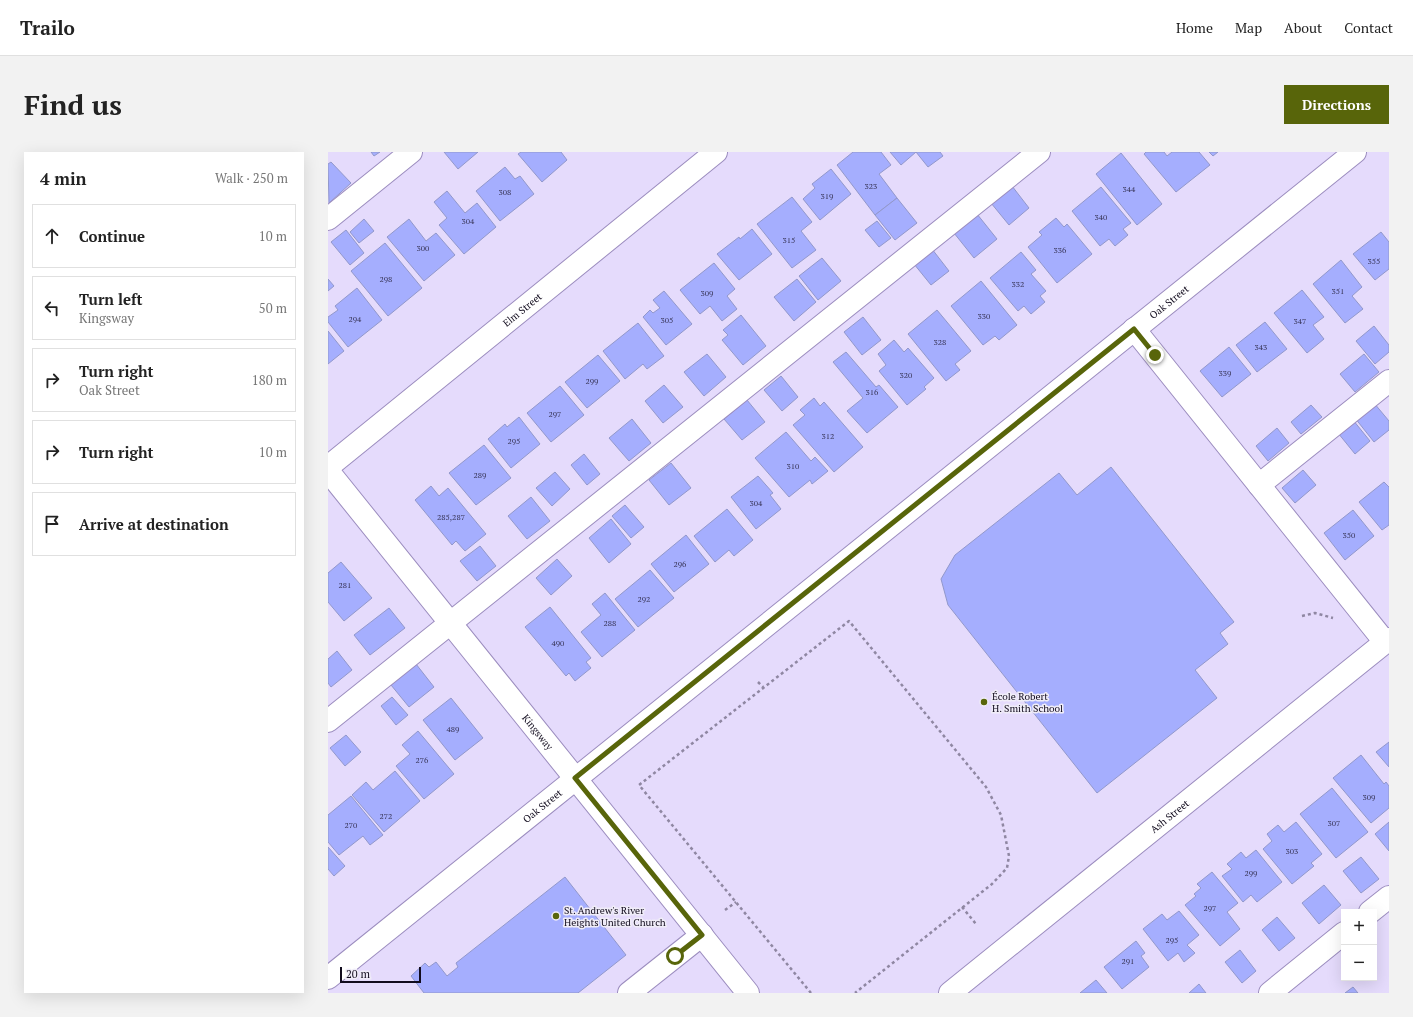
<!DOCTYPE html>
<meta charset="utf-8">
<style>
:root{--surface:#fff;--page:#f2f2f2;--text:#222;--muted:#767676;--line:#e0e0e0;--accent:#58650a}
body{margin:0;font-family:"PT Serif",serif;background:var(--page);color:var(--text)}
.controls{position:absolute;right:12px;bottom:12px;display:grid;overflow:hidden;border-radius:0px;box-shadow:0 4px 16px #0002}
.controls button{width:36px;height:36px;display:grid;place-items:center;padding:0;border:0;border-bottom:1px solid var(--line);background:var(--surface);color:var(--text);font:20px sans-serif}
.scale{position:absolute;left:12px;bottom:10px;width:81px;box-sizing:border-box;padding-left:4px;border:2px solid #120c1e;border-top:0;font-size:11px;line-height:14px;white-space:nowrap;color:#120c1e;-webkit-text-stroke:3px #f0edf8;paint-order:stroke}
.stop{position:absolute;width:12px;height:12px;margin:-9px;border:3px solid #58650a;border-radius:50%;background:#fff}
.stop.end{background:#58650a;border-color:#fff;box-shadow:0 1px 4px #0008}
.list{margin:0;padding:0;list-style:none}
h2{display:flex;justify-content:space-between;align-items:center;height:52px;margin:0;padding:0 16px;font-size:17px}
h2 small{font-size:13px;font-weight:400;color:var(--muted)}
.list li{display:grid;grid-template-columns:26px 1fr auto;gap:12px;align-items:center;box-sizing:border-box;height:64px;margin:0 8px 8px;padding:0 8px;border:1px solid var(--line);border-radius:0px}
.list b{display:block;font-size:15px;white-space:nowrap}
.list p{margin:0;font-size:13px;white-space:nowrap;color:var(--muted)}
.list em{font-size:13px;font-style:normal;color:var(--muted)}
.icon{flex:none;width:22px;height:22px;fill:none;stroke:currentColor;stroke-width:2;stroke-linecap:round;stroke-linejoin:round}
.map{position:relative;flex:none;width:1061px;height:841px;overflow:hidden;border-radius:0px}
header{display:flex;align-items:center;gap:24px;box-sizing:border-box;height:56px;padding:0 20px;background:var(--surface);border-bottom:1px solid var(--line)}
header strong{font-size:19px}
nav{display:flex;gap:22px;margin-inline-start:auto;font-size:14px}
.intro{display:flex;align-items:center;justify-content:space-between;box-sizing:border-box;height:96px;padding:0 24px}
h1{margin:0;font-size:28px}
.button{padding:10px 18px;border-radius:0px;background:var(--accent);color:#fff;font-size:14px;font-weight:700}
main{display:flex;gap:24px;padding:0 24px}
aside{flex:1;background:var(--surface);border-radius:0px;box-shadow:0 4px 16px #0002}
.map>svg:first-child{display:block}
.building{fill:#a5aefe;stroke:#9298cb}
.lines{fill:none;stroke-linecap:round;stroke-linejoin:round}
.minor-casing{stroke:#9c8dbf;stroke-width:24}
.path{stroke:#8f87a2;stroke-width:2.5;stroke-dasharray:3 3;stroke-linecap:butt}
.minor{stroke:#fff;stroke-width:22}
.route{stroke:#58650a;stroke-width:5}
.poi-dot{fill:#58650a;stroke:#f0edf8;stroke-width:1.5}
.labels{text-anchor:middle;stroke-width:3;stroke-linejoin:round;paint-order:stroke}
.number-label{font-size:8px;fill:#373456}
.street-label{font-size:10px;fill:#120c1e;stroke:#f0edf8}
.poi-label{font-size:10px;fill:#120c1e;stroke:#f0edf8;text-anchor:start}
</style>
<header>
<strong>Trailo</strong>
<nav><a>Home</a><a>Map</a><a>About</a><a>Contact</a></nav>
</header>
<div class="intro"><h1>Find us</h1><a class="button">Directions</a></div>
<main>
<aside>
<h2>4 min<small>Walk · 250 m</small></h2>
<ul class="list">
<li><svg class="icon" aria-label="ahead" viewBox="0 0 24 24"><path d="M12 20V5M6 11l6-6 6 6"/></svg><div><b>Continue</b></div><em>10 m</em></li>
<li><svg class="icon" aria-label="left" viewBox="0 0 24 24"><path d="M17 20v-9H6M10 6l-5 5 5 5"/></svg><div><b>Turn left</b><p>Kingsway</p></div><em>50 m</em></li>
<li><svg class="icon" aria-label="right" viewBox="0 0 24 24"><path d="M7 20v-9h11M14 6l5 5-5 5"/></svg><div><b>Turn right</b><p>Oak Street</p></div><em>180 m</em></li>
<li><svg class="icon" aria-label="right" viewBox="0 0 24 24"><path d="M7 20v-9h11M14 6l5 5-5 5"/></svg><div><b>Turn right</b></div><em>10 m</em></li>
<li><svg class="icon" aria-label="arrive" viewBox="0 0 24 24"><path d="M6 21V4h12l-3 4 3 4H6"/></svg><div><b>Arrive at destination</b></div></li>
</ul>
</aside>
<div class="map">
<svg width="1061" height="841" viewBox="0 0 1061 841">
<rect width="100%" height="100%" fill="#e5dbfc"/>
<g class="building">
<polygon points="43,0 52,0 46,4"/>
<polygon points="116,0 150,0 130,17"/>
<polygon points="193,0 233,0 239,8 214,30 190,2"/>
<polygon points="525,0 553,0 563,13 551,22 569,46 547,63 509,13"/>
<polygon points="562,0 612,0 615,4 600,15 588,0 573,13"/>
<polygon points="818,0 836,0 839,4 844,0 871,0 882,13 848,40 816,2"/>
<polygon points="881,0 890,0 885,4"/>
<polygon points="793,1 834,52 809,73 768,22"/>
<polygon points="3,10 23,31 1,51 0,12"/>
<polygon points="177,15 187,27 192,24 206,42 172,69 148,39"/>
<polygon points="503,17 523,42 492,68 475,47 487,36 484,32"/>
<polygon points="684,34 701,56 681,73 663,51"/>
<polygon points="773,35 803,71 795,77 800,83 787,94 781,87 772,94 744,59"/>
<polygon points="119,39 137,61 149,51 168,75 136,102 111,73 119,66 106,50"/>
<polygon points="464,45 484,70 473,79 488,98 464,116 429,72"/>
<polygon points="569,46 589,71 567,88 547,63"/>
<polygon points="649,62 669,87 646,106 626,81"/>
<polygon points="728,66 736,75 739,72 764,102 729,131 700,95 714,83 711,80"/>
<polygon points="36,67 46,79 31,91 22,80"/>
<polygon points="81,67 98,89 108,81 127,103 96,129 59,85"/>
<polygon points="549,69 563,86 551,95 537,78"/>
<polygon points="424,77 444,102 411,128 389,102 411,85 412,87"/>
<polygon points="18,78 36,101 22,113 3,90"/>
<polygon points="1053,80 1061,90 1061,117 1047,128 1025,102"/>
<polygon points="57,91 94,136 60,164 23,119"/>
<polygon points="604,97 621,119 603,133 586,112"/>
<polygon points="693,100 708,118 703,122 718,139 712,144 717,150 703,162 696,154 690,159 662,126"/>
<polygon points="494,106 513,129 490,148 471,124"/>
<polygon points="1013,108 1034,135 1024,144 1035,157 1017,171 985,132"/>
<polygon points="386,111 407,137 399,144 409,157 394,169 382,154 372,162 352,138"/>
<polygon points="0,127 6,134 0,139"/>
<polygon points="469,127 488,150 466,169 446,145"/>
<polygon points="653,129 689,173 671,188 667,184 655,193 623,154"/>
<polygon points="29,136 54,168 20,195 0,170 0,165 10,158 7,154"/>
<polygon points="974,138 996,165 985,173 996,187 979,201 946,161"/>
<polygon points="336,139 364,172 338,193 315,165 322,158 325,161 332,156 325,148"/>
<polygon points="609,158 643,199 627,212 632,218 618,229 580,182"/>
<polygon points="413,163 438,194 415,213 394,188 400,183 395,178"/>
<polygon points="535,165 553,188 534,203 516,180"/>
<polygon points="937,170 959,197 929,220 908,193"/>
<polygon points="310,171 336,204 319,217 315,212 297,227 275,199"/>
<polygon points="1046,174 1061,193 1061,200 1047,212 1028,189"/>
<polygon points="0,179 16,199 0,212"/>
<polygon points="566,188 576,200 580,196 606,226 596,235 598,237 579,253 551,219 558,213 550,202"/>
<polygon points="901,195 923,222 894,245 872,219"/>
<polygon points="518,200 548,235 551,233 570,255 539,281 519,259 535,246 505,210"/>
<polygon points="379,202 398,225 376,244 356,220"/>
<polygon points="1036,202 1051,220 1027,240 1012,222"/>
<polygon points="270,203 292,229 259,256 237,230"/>
<polygon points="453,224 470,245 454,259 436,238"/>
<polygon points="336,233 355,255 335,271 317,249"/>
<polygon points="232,234 256,263 223,290 199,261"/>
<polygon points="486,246 492,254 496,250 535,295 506,320 465,273 477,263 472,258"/>
<polygon points="419,248 437,270 414,288 396,267"/>
<polygon points="1046,251 1061,269 1061,278 1046,290 1027,266"/>
<polygon points="983,253 994,265 973,282 963,270"/>
<polygon points="191,265 212,292 183,316 160,287 177,272 179,275"/>
<polygon points="304,267 323,291 301,309 281,286"/>
<polygon points="1025,268 1042,289 1027,302 1010,281"/>
<polygon points="949,276 961,291 940,309 928,294"/>
<polygon points="458,280 483,309 487,305 500,319 484,332 482,328 461,345 427,306"/>
<polygon points="156,293 183,326 148,353 121,321"/>
<polygon points="256,302 272,322 259,333 243,313"/>
<polygon points="343,311 363,336 341,353 321,328"/>
<polygon points="783,315 906,470 892,481 900,492 867,518 889,546 769,641 620,453 613,427 627,403 731,321 749,343"/>
<polygon points="975,318 988,333 967,351 954,336"/>
<polygon points="227,320 242,337 224,354 208,336"/>
<polygon points="430,324 445,341 442,343 453,357 428,377 403,345"/>
<polygon points="1056,330 1061,335 1061,373 1054,378 1031,350"/>
<polygon points="103,334 111,344 120,336 158,382 137,399 128,389 124,393 87,348"/>
<polygon points="203,345 222,369 199,387 180,364"/>
<polygon points="297,353 316,375 303,386 284,364"/>
<polygon points="399,357 425,388 406,404 401,398 387,410 366,384"/>
<polygon points="1025,358 1046,384 1017,408 996,381"/>
<polygon points="283,367 303,392 281,411 261,386"/>
<polygon points="358,383 381,412 346,440 323,412"/>
<polygon points="152,394 168,414 149,429 132,409"/>
<polygon points="229,407 244,424 223,443 208,426"/>
<polygon points="13,410 44,446 16,469 0,450 0,421"/>
<polygon points="322,418 346,446 310,475 287,447"/>
<polygon points="277,441 307,478 274,505 253,480 273,463 264,452"/>
<polygon points="222,455 263,506 258,510 263,516 247,529 241,521 238,524 197,475"/>
<polygon points="61,456 77,476 42,503 26,483"/>
<polygon points="9,499 24,518 3,535 0,531 0,507"/>
<polygon points="88,512 106,535 81,555 63,533"/>
<polygon points="64,545 80,563 68,573 53,554"/>
<polygon points="123,546 155,586 127,608 95,568"/>
<polygon points="90,579 126,622 96,647 68,614 82,602 74,593"/>
<polygon points="18,583 33,600 17,614 2,596"/>
<polygon points="1061,590 1061,615 1048,600"/>
<polygon points="1033,603 1056,632 1058,630 1061,634 1061,656 1043,671 1005,626"/>
<polygon points="67,619 92,649 56,680 24,643 38,630 45,638"/>
<polygon points="1004,636 1040,680 1008,706 972,662"/>
<polygon points="23,644 55,683 42,693 35,684 11,703 0,690 0,663"/>
<polygon points="968,670 994,702 983,711 986,714 964,732 935,697 944,689 939,682 950,673 956,680"/>
<polygon points="1061,670 1061,699 1047,682"/>
<polygon points="0,695 17,714 6,724 0,717"/>
<polygon points="928,698 954,730 929,750 923,743 915,750 894,724 904,717 899,712 913,700 918,706"/>
<polygon points="1033,705 1051,727 1033,741 1015,719"/>
<polygon points="884,720 910,751 899,760 912,777 892,794 857,753 868,744 866,742 873,736 869,732"/>
<polygon points="237,725 298,803 250,841 96,841 83,824 97,811 101,815 108,810 119,824 130,815 128,811"/>
<polygon points="996,733 1013,753 991,772 974,751"/>
<polygon points="851,759 871,783 859,793 867,801 856,810 850,801 840,809 815,777 834,762 839,768"/>
<polygon points="949,765 967,786 951,799 934,778"/>
<polygon points="808,789 817,801 813,804 821,815 794,837 776,815"/>
<polygon points="912,798 928,819 914,831 897,810"/>
<polygon points="768,828 779,841 752,841"/>
<polygon points="871,832 878,841 861,841"/>
<polygon points="1025,835 1030,841 1017,841"/>
</g>
<g class="lines">
<defs>
<g id="minor">
<polyline points="0,67 83,0"/>
<polyline points="806,177 1057,490"/>
<path id="s1" d="M0,315L388,0"/>
<path id="s2" d="M0,319L420,841"/>
<polyline points="931,333 1061,229"/>
<polyline points="0,569 711,0"/>
<polyline points="1042,760 1061,745"/>
<path id="s3" d="M0,826L1027,0"/>
<polyline points="301,841 374,783"/>
<path id="s4" d="M622,841L1061,487"/>
<polyline points="942,841 1016,781"/>
</g>
</defs>
<use href="#minor" class="minor-casing"/>
<g class="path">
<polyline points="974,464 987,461 1005,466"/>
<polyline points="430,530 435,535"/>
<polyline points="634,755 648,772"/>
<polyline points="397,758 408,750"/>
<polyline points="483,841 311,633 521,469 658,635 673,663 681,704 679,716 664,732 527,841"/>
</g>
<use href="#minor" class="minor"/>
</g>
<g class="lines">
<polyline class="route" points="347,804 374,783 247,626 806,177 827,203"/>
</g>
<g class="poi-dot">
<circle cx="656" cy="550" r="4"/>
<circle cx="228" cy="764" r="4"/>
</g>
<g class="labels">
<g class="number-label">
<text x="543" y="37">323</text>
<text x="801" y="40">344</text>
<text x="177" y="43">308</text>
<text x="499" y="47">319</text>
<text x="773" y="68">340</text>
<text x="140" y="72">304</text>
<text x="461" y="91">315</text>
<text x="95" y="99">300</text>
<text x="732" y="101">336</text>
<text x="1046" y="112">355</text>
<text x="58" y="130">298</text>
<text x="690" y="135">332</text>
<text x="1010" y="142">351</text>
<text x="379" y="144">309</text>
<text x="656" y="167">330</text>
<text x="27" y="170">294</text>
<text x="339" y="171">305</text>
<text x="972" y="172">347</text>
<text x="612" y="193">328</text>
<text x="933" y="198">343</text>
<text x="897" y="224">339</text>
<text x="578" y="226">320</text>
<text x="264" y="232">299</text>
<text x="544" y="243">316</text>
<text x="227" y="265">297</text>
<text x="500" y="287">312</text>
<text x="186" y="292">295</text>
<text x="465" y="317">310</text>
<text x="152" y="326">289</text>
<text x="428" y="354">304</text>
<text x="123" y="368">285,287</text>
<text x="1021" y="386">350</text>
<text x="352" y="415">296</text>
<text x="17" y="436">281</text>
<text x="316" y="450">292</text>
<text x="282" y="474">288</text>
<text x="230" y="494">490</text>
<text x="125" y="580">489</text>
<text x="94" y="611">276</text>
<text x="1041" y="648">309</text>
<text x="58" y="667">272</text>
<text x="1006" y="674">307</text>
<text x="23" y="676">270</text>
<text x="964" y="702">303</text>
<text x="923" y="724">299</text>
<text x="882" y="759">297</text>
<text x="844" y="791">295</text>
<text x="800" y="812">291</text>
</g>
<g class="street-label">
<text dy="4" stroke="none"><textPath href="#s3" startOffset="1079">Oak Street</textPath></text>
<text dy="4" stroke="none"><textPath href="#s1" startOffset="250">Elm Street</textPath></text>
<text dy="4" stroke="none"><textPath href="#s2" startOffset="335">Kingsway</textPath></text>
<text dy="4" stroke="none"><textPath href="#s3" startOffset="275">Oak Street</textPath></text>
<text dy="4" stroke="none"><textPath href="#s4" startOffset="282">Ash Street</textPath></text>
</g>
<g class="poi-label">
<text x="664" y="548">École Robert<tspan x="664" dy="12">H. Smith School</tspan></text>
<text x="236" y="762">St. Andrew's River<tspan x="236" dy="12">Heights United Church</tspan></text>
</g>
</g>
</svg>
<div class="controls">
<button>+</button>
<button>−</button>
</div>
<div class="scale">20 m</div>
<div class="stop" style="left:347px;top:804px"></div>
<div class="stop end" style="left:827px;top:203px"></div>
</div>
</main>
